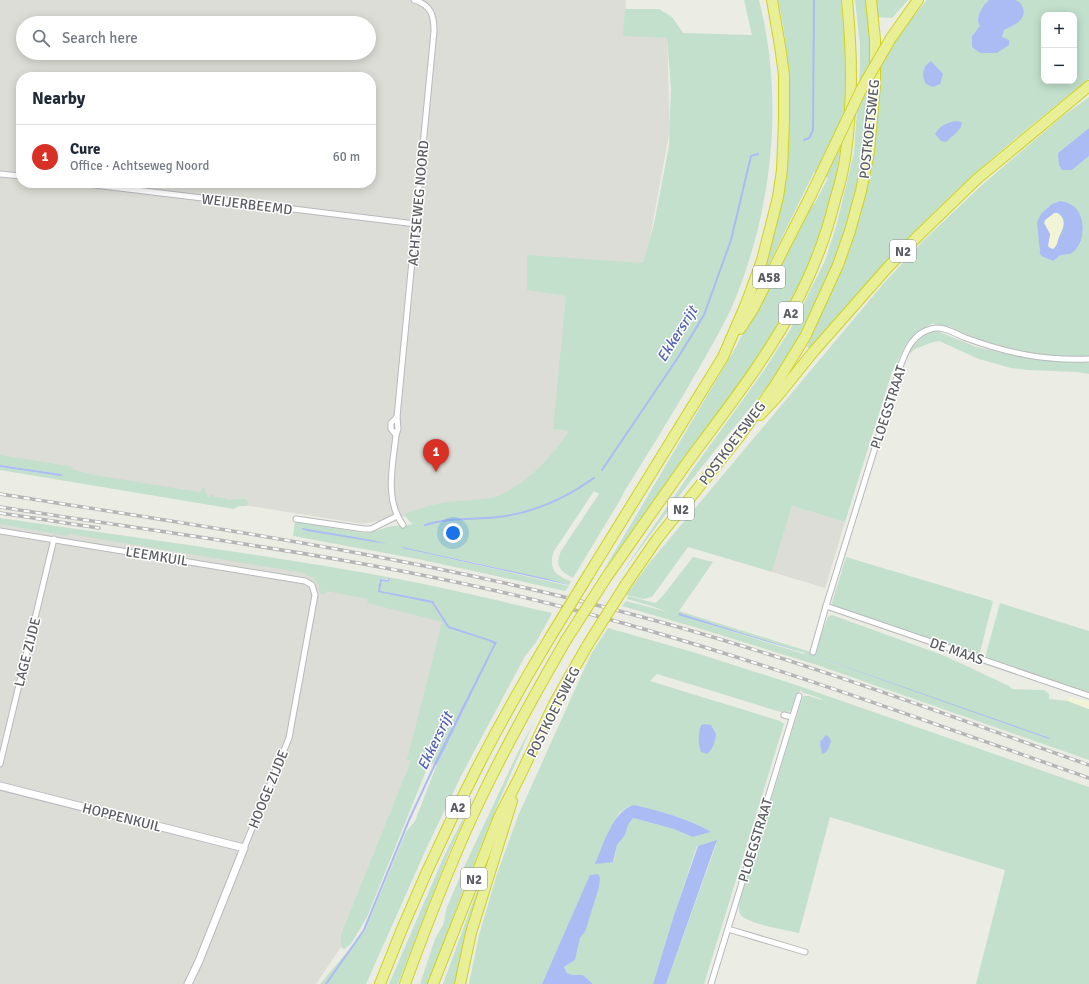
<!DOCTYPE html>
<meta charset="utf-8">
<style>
:root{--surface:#fff;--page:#f6f6f7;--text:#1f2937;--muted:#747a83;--line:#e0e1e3;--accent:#d93025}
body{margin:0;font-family:Signika,sans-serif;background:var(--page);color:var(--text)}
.controls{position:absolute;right:12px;top:12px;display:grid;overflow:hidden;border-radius:8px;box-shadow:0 2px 10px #0003}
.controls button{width:36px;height:36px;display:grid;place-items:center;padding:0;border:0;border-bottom:1px solid var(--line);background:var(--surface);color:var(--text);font:20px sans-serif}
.you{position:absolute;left:453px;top:533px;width:14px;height:14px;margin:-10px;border:3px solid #fff;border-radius:50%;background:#1a73e8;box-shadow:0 0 0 6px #1a73e833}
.badge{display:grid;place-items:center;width:26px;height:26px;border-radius:50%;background:var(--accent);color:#fff;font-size:13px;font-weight:700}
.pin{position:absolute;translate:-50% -33px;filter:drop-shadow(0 1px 2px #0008)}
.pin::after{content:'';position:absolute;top:21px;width:14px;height:12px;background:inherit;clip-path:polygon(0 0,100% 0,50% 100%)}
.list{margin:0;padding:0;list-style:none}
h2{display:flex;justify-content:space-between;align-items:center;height:52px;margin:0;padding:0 16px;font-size:17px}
h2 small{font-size:13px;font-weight:400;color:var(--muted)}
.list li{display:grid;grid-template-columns:26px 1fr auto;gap:12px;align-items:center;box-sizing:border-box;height:64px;padding:0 16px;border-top:1px solid var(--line)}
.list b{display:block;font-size:15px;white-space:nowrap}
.list p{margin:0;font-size:13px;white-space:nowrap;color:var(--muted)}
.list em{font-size:13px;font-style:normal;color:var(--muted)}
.icon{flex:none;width:22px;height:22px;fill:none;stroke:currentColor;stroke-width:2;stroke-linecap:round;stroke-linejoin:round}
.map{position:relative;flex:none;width:1089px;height:984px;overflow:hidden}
.search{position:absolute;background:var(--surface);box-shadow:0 2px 10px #0003;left:16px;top:16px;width:360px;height:44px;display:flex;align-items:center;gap:10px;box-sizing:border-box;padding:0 14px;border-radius:22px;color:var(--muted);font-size:15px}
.panel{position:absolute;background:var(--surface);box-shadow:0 2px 10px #0003;left:16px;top:72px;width:360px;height:116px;border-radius:16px}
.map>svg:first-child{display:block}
.industrial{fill:#ddddd7;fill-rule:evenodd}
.green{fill:#c2e0cc;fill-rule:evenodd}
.sand{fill:#f2f5d5}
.water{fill:#abbcf4;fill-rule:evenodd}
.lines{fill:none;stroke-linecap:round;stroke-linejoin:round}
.stream{stroke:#abbcf4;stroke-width:2}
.street-casing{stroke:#b8b8bd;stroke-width:7}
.secondary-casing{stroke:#b8b9bf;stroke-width:9}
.highway-casing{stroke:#cfd21c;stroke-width:12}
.street{stroke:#fff;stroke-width:5}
.secondary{stroke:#fff;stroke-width:7}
.highway{stroke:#e8ef96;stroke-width:10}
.rail-casing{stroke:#b5b5b6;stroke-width:3.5}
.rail{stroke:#fff;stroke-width:2;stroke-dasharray:6;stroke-linecap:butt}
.highway-bridge-casing{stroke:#cfd21c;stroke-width:12;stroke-linecap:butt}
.highway-bridge{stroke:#e8ef96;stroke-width:10}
.labels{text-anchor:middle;stroke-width:3;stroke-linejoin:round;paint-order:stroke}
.shield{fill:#fff;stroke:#8c8d91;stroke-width:1}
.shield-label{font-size:13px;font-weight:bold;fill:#5b5c62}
.street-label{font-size:14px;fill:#5b5c62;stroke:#fff}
.water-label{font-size:15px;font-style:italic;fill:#5161b3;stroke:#fff}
</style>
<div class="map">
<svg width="1089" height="984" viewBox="0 0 1089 984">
<rect width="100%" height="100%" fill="#ebece3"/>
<g class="industrial">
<path d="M0,0H626L624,35L667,38L670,129L644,270L581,416L544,468L495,502L362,524L71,477L0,460ZM23,23H369V53H23ZM21,77H371V183H21Z"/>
<polygon points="792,506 845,522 825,588 772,572"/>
<polygon points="0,520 275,562 550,617 536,642 525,656 463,772 411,760 341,934 341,947 316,984 0,984"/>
</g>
<g class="green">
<path d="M744,0H759C785,101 772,214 731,309C721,330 709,350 698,370C674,411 649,452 624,492L620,500L573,578C559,571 555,566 561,551L599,494L594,491L554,551C548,568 555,576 571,581L569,585L472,562L402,548L569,586L565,591L418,559L293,536L295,522L364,533C375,533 383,527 393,526C400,525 406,526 413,524L409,521L404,514C416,510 429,505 442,503C458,500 478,501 494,497C523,488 553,456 569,431L553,429L566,296L527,290V255L643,263L654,224L669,146L671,88L667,38L623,36L625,9H659L672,17L683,33L752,35Z"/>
<path d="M778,0H841C844,31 848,62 846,93C843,147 833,207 812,257C788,318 749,371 710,424C674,473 638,523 602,573L736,347L805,211L815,203L828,178L814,172L768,266L764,269C768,255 773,241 776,227C790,157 795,70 778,0Z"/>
<path d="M855,0H866C868,14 870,28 871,42C875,146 850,245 800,336C777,379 743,416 712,454C679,495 648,538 617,580L695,466L763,372L790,330L825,261L836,227L854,153L860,67V45Z"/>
<polygon points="875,0 908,0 892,18 877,17"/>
<path d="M927,0H989C985,3 979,13 978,19C978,19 980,26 980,26L972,36L1002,37L1004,30L1015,25L1021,4L1015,0H1089V79C1050,110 1011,141 974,174C915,227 863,288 810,348L807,347L842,268L854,233L873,152L878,117L880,64L904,28ZM1044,15H1074V81H1044Z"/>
<path d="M1089,97V128L1058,153L1072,170L1089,156V357C1056,356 1022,356 991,344C978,339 964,333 951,327C945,325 939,326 933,323L914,334L906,344L892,372L845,522L792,506L772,572L688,547L652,597L643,599L626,595L650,562L884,283L924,240L982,185L1063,116ZM1083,230L1080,244L1068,255H1061L1053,261L1043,257L1039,249V240Z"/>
<path d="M937,331L976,347L1013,355L1046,360L1089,363V374L1078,372L1029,370L1011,368L979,359L939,341L930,343L915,349L908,355C914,343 923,333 937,331Z"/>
<polygon points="0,455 68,466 73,467 72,469 89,474 198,492 201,492 202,488 204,488 208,497 210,497 213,494 215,497 225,498 227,500 245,499 248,503 247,506 239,506 234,509 0,470 0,467 60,476 63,476 61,474 0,465"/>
<path d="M0,518C131,537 262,554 393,578C446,588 499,601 552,613L536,642L525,656L463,772L427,847L366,984H320L365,931L406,832L415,821L437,764L497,642L449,626L436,603L381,591L380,590L382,581L388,582V579H380L378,592L432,603L450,629L489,641L494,644L434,763L430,761L367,917L351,944L344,949L341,947V934L411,760H407L442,622L367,603L368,599L326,591L325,594L320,593C320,584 315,575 307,576L304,573L70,534L67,536L0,524Z"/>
<path d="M693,557L713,562L679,611L814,653L828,617L832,615L945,656L1009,686L1012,689L1044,690L1049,694V699L1068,701L1089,709V760L814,664L701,629L622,606L626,601L668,612L648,605L627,599L628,596L655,603L662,597ZM678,614L805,653L804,654L679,615ZM818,657L1049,738H1050L819,658Z"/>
<polygon points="846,557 993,601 978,660 833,606 832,603"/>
<polygon points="1000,603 1089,631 1089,694 985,658"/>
<path d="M608,628L696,653L796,685L1089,787V984H976L1005,870L830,817L799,933C787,930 748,924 741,915C737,910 740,903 741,897L803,696H809L822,700V699L802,692L801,690C795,698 796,712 784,713L657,674L650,681L780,721L784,724L704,984H666L716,845L697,846L674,915L653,984H593L583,975H573L567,973L564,967L575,960L580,938L585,932L563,938L542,984H469L479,935L497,874L518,816L591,654ZM629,806C656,811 687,816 710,832L691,837L674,829L633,818L628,825L625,835L617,845L614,861L603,845L619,813Z"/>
<path d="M534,722C495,807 460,895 429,984H420L435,939L443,925L447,907L465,865L519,750Z"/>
<polygon points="474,797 448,855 398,984 389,984 445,854"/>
<polygon points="477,891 479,891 467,933 455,984 443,984"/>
</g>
<g class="sand">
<path d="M1054,213H1058C1067,220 1064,229 1060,237C1057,242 1058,245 1053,249L1050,248L1048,246L1050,234L1044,223L1045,220Z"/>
<polygon points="1069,697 1071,697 1089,702 1089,709 1068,701"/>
</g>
<g class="water">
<path d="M989,0C997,0 1007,0 1015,0C1018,1 1021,3 1022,6C1029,19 1013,26 1004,30L1002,37L1009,40V45L997,53H980L972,47V36L980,26C979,24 978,22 978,20C978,13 984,4 989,0Z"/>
<path d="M931,61L943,74L940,84L933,87L926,84C921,75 922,67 931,61Z"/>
<path d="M956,121L962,122L961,127L957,132L946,142L941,141L935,134C940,125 947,123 956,121Z"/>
<polygon points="1089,128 1089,156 1072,170 1062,170 1059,165 1058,153"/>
<path d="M1060,201C1078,203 1085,218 1082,236C1081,242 1078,248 1073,252C1069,256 1066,254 1061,255C1059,256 1056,259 1053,261L1043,257L1040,254L1037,222L1041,214L1052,204ZM1054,213H1058C1068,220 1063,229 1059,237C1057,242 1058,245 1053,249L1050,248L1048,246L1050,234L1044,223L1045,220Z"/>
<polygon points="0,465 61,474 63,476 60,476 0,467"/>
<polygon points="302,528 372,540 387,544 307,531 302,529"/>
<polygon points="402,547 548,579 569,585 402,548"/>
<polygon points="388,578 390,579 388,582 382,581 380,590 381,591 433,601 449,626 497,642 437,764 434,763 494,644 489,641 448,628 432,603 378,592 380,579 388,580"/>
<polygon points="679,613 805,653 678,615"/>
<polygon points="818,657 1050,738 1049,739 817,657"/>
<path d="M704,724L711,725L716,734C715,742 713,749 707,754L701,752C698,744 698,734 701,725Z"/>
<path d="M826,735L829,737L831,741C829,746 828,753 822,754L820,742Z"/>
<path d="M634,805C659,811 688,818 711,832L692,837L674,829L633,818L628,825L625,835L617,845L613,862L595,864C603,846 613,810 634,805Z"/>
<polygon points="717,840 666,984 653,984 674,915 698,846"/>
<polygon points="598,874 600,878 599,887 585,932 580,938 575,960 564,967 567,973 573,975 583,975 593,984 542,984 590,875"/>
</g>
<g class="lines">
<g class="stream">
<polyline points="804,140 809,138 813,130 814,0"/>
<polyline points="602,470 679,356 704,315 731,240 751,156 758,154"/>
<path d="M425,525C451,517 472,520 498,517C534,513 566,498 594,478"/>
<polyline points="326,984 364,930 409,820 436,762"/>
</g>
<defs>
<g id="street">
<polyline points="0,174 21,176"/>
<polyline points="78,183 416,224"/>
<polyline points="396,435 391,429 391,423 397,417"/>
<polyline points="296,519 364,529 371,529 397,516"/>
<path d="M403,525C384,500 393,464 396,435L398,429L397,417L434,31C434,15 431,5 414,0"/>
<polyline points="0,531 305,581 312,585 315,595 289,738 244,848"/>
<polyline points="826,606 1089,696"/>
<path d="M813,652L826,606L900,367C906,351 912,334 931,329C942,325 956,334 966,338C1007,353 1045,361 1089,359"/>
<polyline points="784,715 792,717"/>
<polyline points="0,764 54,539"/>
<polyline points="728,929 805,952"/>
<polyline points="711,984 799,696"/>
</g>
<polyline id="secondary" points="0,786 244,848 199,961 188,984"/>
<g id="highway">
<polyline points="891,38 918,0"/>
<polyline points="740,329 753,309 811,195"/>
<polyline points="760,415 776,398 814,351 889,266 919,235 977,179 1089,86"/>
<polyline points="589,574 723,357 746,304 762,260 778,197 782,170 784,121 784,75 780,46 772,0"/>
<path d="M606,578C635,537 663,496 692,456C730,405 770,354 799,297C815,266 827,233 835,200C840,184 844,168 846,152C853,99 852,53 847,0"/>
<polyline points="626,584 657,539 739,437 776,384 805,337 838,265 850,231 861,191 869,152 875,86 875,39 871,0"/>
<path d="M380,984C426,864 484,747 551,636"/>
<path d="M405,984C428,921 452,858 481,798C507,744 536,692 566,640"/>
<polyline points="433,984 499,817 520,776 554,704 587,646"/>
<polyline points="460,984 471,933 512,801"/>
</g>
</defs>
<use href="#street" class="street-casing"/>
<use href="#secondary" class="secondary-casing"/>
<use href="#highway" class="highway-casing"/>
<use href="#street" class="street"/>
<use href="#secondary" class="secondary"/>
<use href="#highway" class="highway"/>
<defs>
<g id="rail">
<path d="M0,494C210,527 421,558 627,613C784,654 936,711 1089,765"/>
<path d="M0,507C184,536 370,558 551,604C734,650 911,716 1089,778"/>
<polyline points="0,513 99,528"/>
</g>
</defs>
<use href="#rail" class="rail-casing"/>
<use href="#rail" class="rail"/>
<defs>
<g id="highway-bridge">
<polyline points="811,195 861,90 891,38"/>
<polyline points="551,636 589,574"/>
<polyline points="566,640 606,578"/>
<polyline points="587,646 626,584"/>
</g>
</defs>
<use href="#highway-bridge" class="highway-bridge-casing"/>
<use href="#highway-bridge" class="highway-bridge"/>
</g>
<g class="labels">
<g class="shield">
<rect x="890" y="240" width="26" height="22" rx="3"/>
<rect x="753" y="266" width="32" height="22" rx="3"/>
<rect x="779" y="302" width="24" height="22" rx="3"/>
<rect x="668" y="498" width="26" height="22" rx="3"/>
<rect x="446" y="796" width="24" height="22" rx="3"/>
<rect x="461" y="868" width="26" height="22" rx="3"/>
</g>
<g class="shield-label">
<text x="903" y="256">N2</text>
<text x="769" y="282">A58</text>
<text x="791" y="318">A2</text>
<text x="681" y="514">N2</text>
<text x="458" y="812">A2</text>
<text x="474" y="884">N2</text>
</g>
<g class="street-label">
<text transform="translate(869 129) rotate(-84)" y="5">POSTKOETSWEG</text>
<text transform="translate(418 203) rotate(-85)" y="5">ACHTSEWEG NOORD</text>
<text transform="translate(247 204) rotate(7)" y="5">WEIJERBEEMD</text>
<text transform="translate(888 407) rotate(-72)" y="5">PLOEGSTRAAT</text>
<text transform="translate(732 443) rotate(-53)" y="5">POSTKOETSWEG</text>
<text transform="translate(157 556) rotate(9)" y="5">LEEMKUIL</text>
<text transform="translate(957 651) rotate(19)" y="5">DE MAAS</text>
<text transform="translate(27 652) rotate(-76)" y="5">LAGE ZIJDE</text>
<text transform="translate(553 712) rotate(-63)" y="5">POSTKOETSWEG</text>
<text transform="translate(268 789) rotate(-68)" y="5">HOOGE ZIJDE</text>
<text transform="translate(122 817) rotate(14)" y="5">HOPPENKUIL</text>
<text transform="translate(755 840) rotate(-73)" y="5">PLOEGSTRAAT</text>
</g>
<g class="water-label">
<text transform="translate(677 334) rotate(-58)" y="5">Ekkersrijt</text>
<text transform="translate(435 741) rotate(-64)" y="5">Ekkersrijt</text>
</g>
</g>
</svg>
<div class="controls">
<button>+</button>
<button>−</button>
</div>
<div class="you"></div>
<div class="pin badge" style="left:436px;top:472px">1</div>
<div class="search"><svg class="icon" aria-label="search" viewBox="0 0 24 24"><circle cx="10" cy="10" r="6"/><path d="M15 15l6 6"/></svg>Search here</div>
<section class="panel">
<h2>Nearby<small></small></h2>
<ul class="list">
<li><span class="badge">1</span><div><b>Cure</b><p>Office · Achtseweg Noord</p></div><em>60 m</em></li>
</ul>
</section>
</div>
